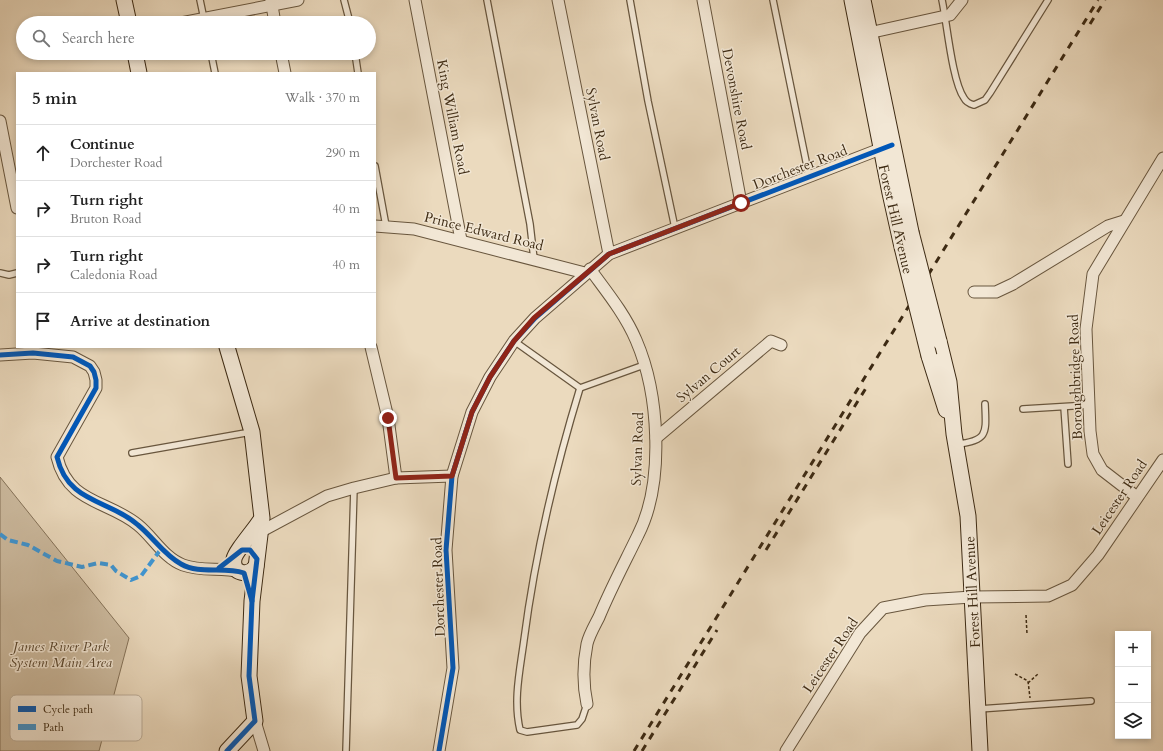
<!DOCTYPE html>
<meta charset="utf-8">
<style>
:root{--surface:#fff;--page:#f2f2f2;--text:#222;--muted:#767676;--line:#e0e0e0}
body{margin:0;font-family:Cardo,serif;background:var(--page);color:var(--text)}
.controls{position:absolute;right:12px;bottom:12px;display:grid;overflow:hidden;border-radius:0px;box-shadow:0 2px 6px #0003}
.controls button{width:36px;height:36px;display:grid;place-items:center;padding:0;border:0;border-bottom:1px solid var(--line);background:var(--surface);color:var(--text);font:20px sans-serif}
.stop{position:absolute;width:12px;height:12px;margin:-9px;border:3px solid #8f2418;border-radius:50%;background:#fff}
.stop.end{background:#8f2418;border-color:#fff;box-shadow:0 1px 4px #0008}
.list{margin:0;padding:0;list-style:none}
h2{display:flex;justify-content:space-between;align-items:center;height:52px;margin:0;padding:0 16px;font-size:17px}
h2 small{font-size:13px;font-weight:400;color:var(--muted)}
.list li{display:grid;grid-template-columns:26px 1fr auto;gap:12px;align-items:center;box-sizing:border-box;height:56px;padding:0 16px;border-top:1px solid var(--line)}
.list b{display:block;font-size:15px;white-space:nowrap}
.list p{margin:0;font-size:13px;white-space:nowrap;color:var(--muted)}
.list em{font-size:13px;font-style:normal;color:var(--muted)}
.icon{flex:none;width:22px;height:22px;fill:none;stroke:currentColor;stroke-width:2;stroke-linecap:round;stroke-linejoin:round}
.map{position:relative;flex:none;width:1163px;height:751px;overflow:hidden}
.search{position:absolute;background:var(--surface);box-shadow:0 2px 6px #0003;left:16px;top:16px;width:360px;height:44px;display:flex;align-items:center;gap:10px;box-sizing:border-box;padding:0 14px;border-radius:22px;color:var(--muted);font-size:15px}
.panel{position:absolute;background:var(--surface);box-shadow:0 2px 6px #0003;left:16px;top:72px;width:360px;height:276px;border-radius:0px}
.map>svg:first-child{display:block}
.green{fill:#cdbca1;stroke:#85735a}
.lines{fill:none;stroke-linecap:round;stroke-linejoin:round}
.lane-casing{stroke:#68563e;stroke-width:8}
.street-casing{stroke:#68563e;stroke-width:13}
.secondary-casing{stroke:#3d2a13;stroke-width:17}
.path{stroke:#3d2a13;stroke-width:1.5;stroke-dasharray:3 2;stroke-linecap:butt}
.lane{stroke:#f2e7d5;stroke-width:5.5}
.street{stroke:#f2e7d5;stroke-width:11}
.secondary{stroke:#f2e7d5;stroke-width:15}
.rail{stroke:#3d2a13;stroke-width:3;stroke-dasharray:7 7;stroke-linecap:butt}
.secondary-bridge-casing{stroke:#3d2a13;stroke-width:17;stroke-linecap:butt}
.secondary-bridge{stroke:#f2e7d5;stroke-width:15}
.quiet{stroke:#3f96d3;stroke-width:4;stroke-dasharray:8 4;stroke-linecap:butt}
.cycleway-casing{stroke:#f2e7d5;stroke-width:8}
.cycleway{stroke:#0057b8;stroke-width:5}
.route{stroke:#8f2418;stroke-width:5}
.labels{text-anchor:middle;stroke-width:3;stroke-linejoin:round;paint-order:stroke}
.street-label{font-size:14px;fill:#3d2a13;stroke:#f2e7d5}
.park-label{font-size:14px;font-style:italic;fill:#5a472f;stroke:#f2e7d5}
.key{fill:#f2e7d5;stroke:#bcae9b;stroke-width:1}
.key-label{font-size:11px;fill:#3d2a13}
</style>
<div class="map">
<svg width="1163" height="751" viewBox="0 0 1163 751">
<rect width="100%" height="100%" fill="#ebdabe"/>
<filter id="stains"><feTurbulence type="fractalNoise" baseFrequency=".005" numOctaves="4"/><feColorMatrix values="0 0 0 0 .2 0 0 0 0 .09 0 0 0 0 .02 0 0 0 .5 -.17"/></filter>
<radialGradient id="worn" r=".72"><stop offset=".6" stop-color="#630" stop-opacity="0"/><stop offset="1" stop-color="#630" stop-opacity=".3"/></radialGradient>
<polygon class="green" points="0,477 129,638 99,751 0,751"/>
<g class="lines">
<defs>
<g id="lane">
<polyline points="200,0 204,19"/>
<polyline points="344,0 350,23"/>
<polyline points="487,0 530,224 534,259"/>
<polyline points="630,0 648,101 675,228"/>
<polyline points="773,0 809,176"/>
<path d="M942,0C947,23 952,81 964,98C966,102 970,104 974,105L985,100L990,93L1048,0"/>
<polyline points="211,53 215,73"/>
<polyline points="355,53 358,73"/>
<polyline points="375,166 386,226"/>
<polyline points="0,273 9,275 17,273"/>
<polyline points="514,341 580,388 644,365"/>
<path d="M580,388C555,470 535,555 524,640C520,670 513,700 520,730L527,732L577,725L582,719L587,704"/>
<polyline points="1064,407 1068,464"/>
<polyline points="1023,409 1089,405"/>
<path d="M957,444C989,441 986,432 985,404"/>
<polyline points="132,453 251,432"/>
<polyline points="979,709 1091,701"/>
<polyline points="346,751 354,488"/>
</g>
<g id="street">
<polyline points="271,0 275,23"/>
<polyline points="415,0 461,240"/>
<polyline points="558,0 609,254"/>
<polyline points="703,0 741,203"/>
<polyline points="181,23 298,0"/>
<polyline points="864,34 950,15 962,0"/>
<polyline points="281,53 285,73"/>
<polyline points="0,121 17,208"/>
<polyline points="375,226 414,229 585,273"/>
<polyline points="974,292 996,292 1013,284 1108,226 1124,221"/>
<polyline points="371,347 388,418 396,478"/>
<path d="M0,355L33,353L73,357L90,366L94,372L96,380V388L57,457C68,504 108,500 138,525C153,537 164,558 183,565C202,572 221,567 240,572"/>
<polyline points="656,438 771,341 781,345"/>
<polyline points="1137,497 1102,470 1093,454 1090,431 1086,329 1093,274 1163,158"/>
<polyline points="260,532 327,496 354,488 396,478 452,476"/>
<path d="M587,704C583,685 583,664 587,644C589,635 595,625 599,617C611,588 625,562 638,535C665,482 659,393 636,340C625,314 606,291 590,269"/>
<polyline points="255,721 264,751"/>
<polyline points="439,751 453,668 446,550 452,476 472,412 490,377 514,341 535,318 609,254 888,146"/>
<polyline points="786,751 860,633 883,608 925,600 972,597 1048,596 1072,585 1098,555 1163,460"/>
</g>
<g id="secondary">
<polyline points="124,0 129,23"/>
<polyline points="852,0 890,193 902,247"/>
<polyline points="863,0 911,232"/>
<polyline points="135,53 139,73"/>
<polyline points="939,341 949,382 954,434 968,516 980,751"/>
<polyline points="929,356 946,410"/>
<path d="M256,566C249,577 231,574 234,559C235,552 255,529 260,521"/>
<polyline points="227,751 255,721 249,676 252,601 262,518 252,432 227,347"/>
</g>
</defs>
<use href="#lane" class="lane-casing"/>
<use href="#street" class="street-casing"/>
<use href="#secondary" class="secondary-casing"/>
<g class="path">
<polyline points="1026,615 1027,634"/>
<polyline points="1015,674 1028,681 1030,698"/>
<polyline points="1028,683 1038,674"/>
</g>
<use href="#lane" class="lane"/>
<use href="#street" class="street"/>
<use href="#secondary" class="secondary"/>
<g class="rail">
<polyline points="1090,24 1105,0"/>
<polyline points="766,550 866,388"/>
<polyline points="634,751 1098,0"/>
<polyline points="642,751 717,630"/>
</g>
<defs>
<g id="secondary-bridge">
<polyline points="911,232 939,341"/>
<polyline points="902,247 929,356"/>
</g>
</defs>
<use href="#secondary-bridge" class="secondary-bridge-casing"/>
<use href="#secondary-bridge" class="secondary-bridge"/>
<polyline class="quiet" points="0,534 8,540 28,545 57,561 82,567 98,563 111,565 116,571 131,580 141,576 161,549"/>
<defs>
<g id="cycleway">
<path d="M0,355L33,353L73,357L90,366L94,372L96,380V388L57,457C68,504 109,499 138,525C153,537 164,555 181,564C200,575 223,566 244,573L252,601"/>
<polyline points="219,568 242,550 250,550 257,559 252,601 249,676 255,721 227,751"/>
<polyline points="439,751 453,668 446,550 452,476 472,412 490,377 514,341 535,318 609,254 892,145"/>
</g>
</defs>
<use href="#cycleway" class="cycleway-casing"/>
<use href="#cycleway" class="cycleway"/>
</g>
<g class="lines">
<polyline class="route" points="388,418 396,478 452,476 472,412 490,377 514,341 534,318 609,254 741,203"/>
</g>
<g class="labels">
<g class="street-label">
<text transform="translate(737 99) rotate(79)" y="5">Devonshire Road</text>
<text transform="translate(453 117) rotate(79)" y="5">King William Road</text>
<text transform="translate(598 124) rotate(79)" y="5">Sylvan Road</text>
<text transform="translate(800 167) rotate(-21)" y="5">Dorchester Road</text>
<text transform="translate(896 219) rotate(77)" y="5">Forest Hill Avenue</text>
<text transform="translate(484 231) rotate(14)" y="5">Prince Edward Road</text>
<text transform="translate(708 374) rotate(-40)" y="5">Sylvan Court</text>
<text transform="translate(1075 377) rotate(-92)" y="5">Boroughbridge Road</text>
<text transform="translate(637 449) rotate(-88)" y="5">Sylvan Road</text>
<text transform="translate(1119 497) rotate(-56)" y="5">Leicester Road</text>
<text transform="translate(438 587) rotate(-92)" y="5">Dorchester Road</text>
<text transform="translate(972 592) rotate(-93)" y="5">Forest Hill Avenue</text>
<text transform="translate(830 655) rotate(-56)" y="5">Leicester Road</text>
</g>
<g class="park-label">
<text x="61" y="651">James River Park<tspan x="61" dy="16">System Main Area</tspan></text>
</g>
</g>
<rect x="10" y="695" width="132" height="46" rx="6" class="key"/>
<rect x="18" y="706" width="18" height="6" fill="#0057b8"/>
<rect x="18" y="724" width="18" height="6" fill="#3f96d3"/>
<g class="key-label">
<text x="43" y="713">Cycle path</text>
<text x="43" y="731">Path</text>
</g>
<rect width="100%" height="100%" filter="url(#stains)"/>
<rect width="100%" height="100%" fill="url(#worn)"/>
</svg>
<div class="controls">
<button>+</button>
<button>−</button>
<button><svg class="icon" aria-label="layers" viewBox="0 0 24 24"><path d="M12 4l9 5-9 5-9-5zM3 14l9 5 9-5"/></svg></button>
</div>
<div class="stop" style="left:741px;top:203px"></div>
<div class="stop end" style="left:388px;top:418px"></div>
<div class="search"><svg class="icon" aria-label="search" viewBox="0 0 24 24"><circle cx="10" cy="10" r="6"/><path d="M15 15l6 6"/></svg>Search here</div>
<section class="panel">
<h2>5 min<small>Walk · 370 m</small></h2>
<ul class="list">
<li><svg class="icon" aria-label="ahead" viewBox="0 0 24 24"><path d="M12 20V5M6 11l6-6 6 6"/></svg><div><b>Continue</b><p>Dorchester Road</p></div><em>290 m</em></li>
<li><svg class="icon" aria-label="right" viewBox="0 0 24 24"><path d="M7 20v-9h11M14 6l5 5-5 5"/></svg><div><b>Turn right</b><p>Bruton Road</p></div><em>40 m</em></li>
<li><svg class="icon" aria-label="right" viewBox="0 0 24 24"><path d="M7 20v-9h11M14 6l5 5-5 5"/></svg><div><b>Turn right</b><p>Caledonia Road</p></div><em>40 m</em></li>
<li><svg class="icon" aria-label="arrive" viewBox="0 0 24 24"><path d="M6 21V4h12l-3 4 3 4H6"/></svg><div><b>Arrive at destination</b></div></li>
</ul>
</section>
</div>
